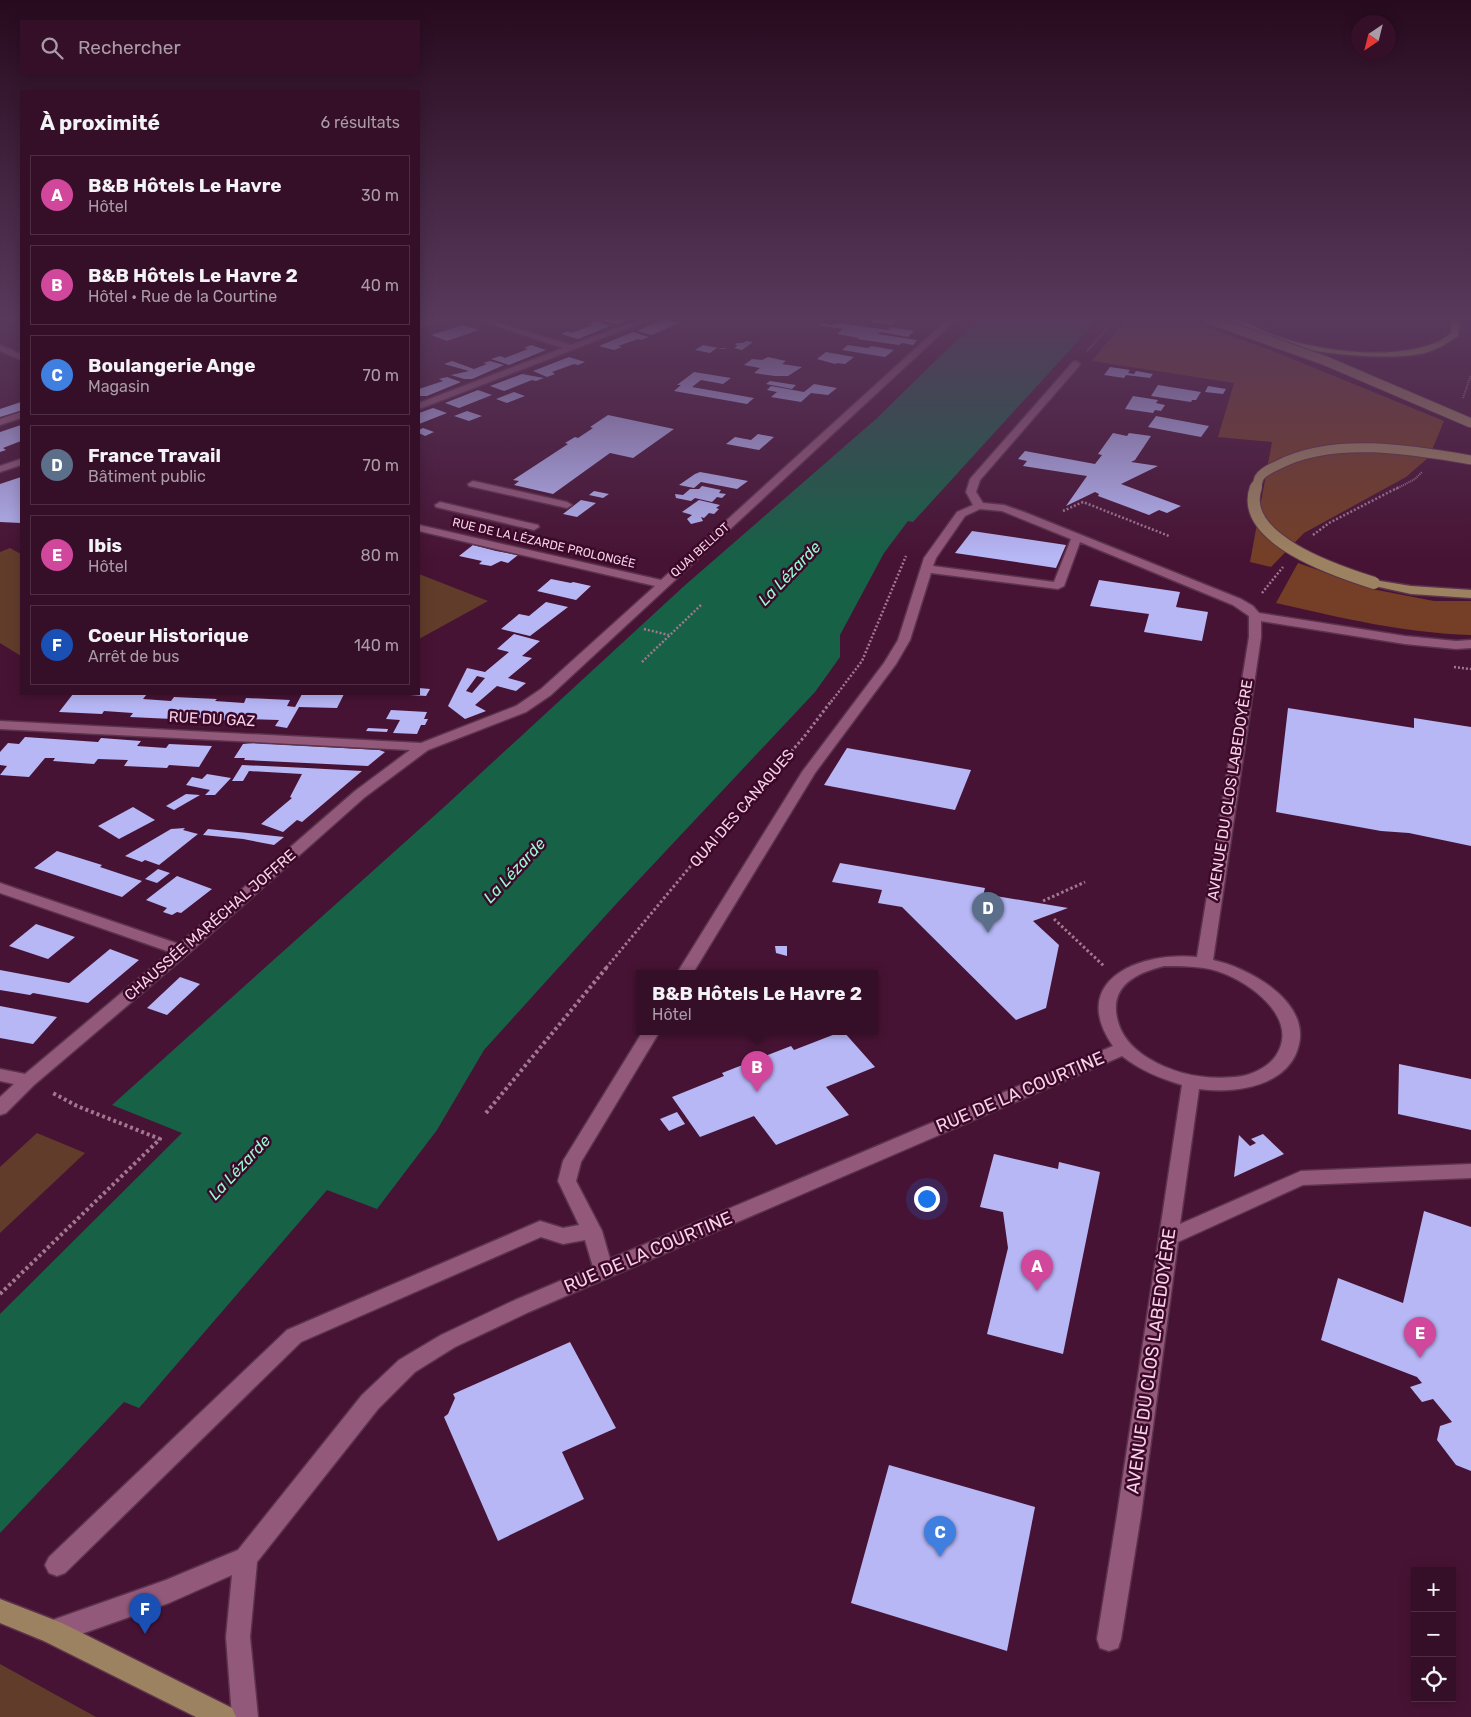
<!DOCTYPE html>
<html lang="fr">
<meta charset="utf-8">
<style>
:root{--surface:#350e27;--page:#401c33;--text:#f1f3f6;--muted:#aa9ca7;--line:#4f2e44;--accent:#43d4a0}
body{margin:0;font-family:Rubik,sans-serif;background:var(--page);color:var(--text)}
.controls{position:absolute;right:15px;bottom:15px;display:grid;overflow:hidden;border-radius:0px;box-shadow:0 2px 12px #0003}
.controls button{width:45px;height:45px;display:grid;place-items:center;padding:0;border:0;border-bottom:1px solid var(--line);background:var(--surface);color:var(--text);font:25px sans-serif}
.compass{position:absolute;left:1351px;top:15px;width:45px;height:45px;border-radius:50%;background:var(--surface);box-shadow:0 2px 12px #0003;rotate:215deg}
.you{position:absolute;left:926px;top:1198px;width:18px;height:18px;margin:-12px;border:4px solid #fff;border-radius:50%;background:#1a73e8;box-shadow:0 0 0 8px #1a73e833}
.badge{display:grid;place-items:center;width:32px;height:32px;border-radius:50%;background:var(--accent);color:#fff;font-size:16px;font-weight:700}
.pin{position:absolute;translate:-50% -41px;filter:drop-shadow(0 1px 2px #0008)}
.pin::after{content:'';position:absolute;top:26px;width:18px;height:15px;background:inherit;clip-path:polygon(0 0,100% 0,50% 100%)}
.popup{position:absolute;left:636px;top:970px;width:242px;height:65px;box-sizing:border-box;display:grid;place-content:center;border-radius:0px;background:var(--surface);filter:drop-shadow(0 1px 4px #0005);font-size:16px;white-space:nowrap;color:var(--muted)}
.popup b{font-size:19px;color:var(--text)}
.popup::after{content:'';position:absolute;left:50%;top:100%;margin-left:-10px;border:10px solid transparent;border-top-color:var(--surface)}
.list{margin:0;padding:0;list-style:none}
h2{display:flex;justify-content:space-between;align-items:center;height:65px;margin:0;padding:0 20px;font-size:21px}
h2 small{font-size:16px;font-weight:400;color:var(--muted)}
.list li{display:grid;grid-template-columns:32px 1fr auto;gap:15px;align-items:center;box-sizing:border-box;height:80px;margin:0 10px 10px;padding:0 10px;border:1px solid var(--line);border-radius:0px}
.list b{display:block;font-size:19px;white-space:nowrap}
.list p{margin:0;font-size:16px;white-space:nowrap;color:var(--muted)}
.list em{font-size:16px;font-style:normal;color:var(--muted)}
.icon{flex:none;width:28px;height:28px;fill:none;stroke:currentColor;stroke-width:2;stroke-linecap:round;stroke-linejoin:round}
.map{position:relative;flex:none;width:1471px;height:1717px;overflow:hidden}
.search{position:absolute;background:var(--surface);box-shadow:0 2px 12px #0003;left:20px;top:20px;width:400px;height:55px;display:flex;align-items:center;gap:12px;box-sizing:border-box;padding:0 18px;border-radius:0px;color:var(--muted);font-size:19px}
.panel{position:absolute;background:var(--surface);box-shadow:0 2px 12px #0003;left:20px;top:90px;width:400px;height:605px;border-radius:0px}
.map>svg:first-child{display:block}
.green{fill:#623c2b}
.forest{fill:#743f26}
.water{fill:#176147}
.building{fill:#b7b7f6;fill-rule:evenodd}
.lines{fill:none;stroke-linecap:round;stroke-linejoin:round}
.minor-casing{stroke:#5b334c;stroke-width:3}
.major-casing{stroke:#5b334c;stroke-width:3}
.highway-casing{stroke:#5b334c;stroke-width:3}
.path-far3{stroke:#a27891;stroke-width:2;stroke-dasharray:1 1;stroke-linecap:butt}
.path-far2{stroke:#a27891;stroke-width:2.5;stroke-dasharray:2 2;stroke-linecap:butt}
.path-far1{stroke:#a27891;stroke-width:3;stroke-dasharray:2.5 2.5;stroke-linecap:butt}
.path{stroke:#a27891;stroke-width:4;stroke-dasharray:3 3;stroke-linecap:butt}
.minor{fill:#93597b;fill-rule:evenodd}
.major{fill:#9d8261;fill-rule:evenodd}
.highway{fill:#a39d4f;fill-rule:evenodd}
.major-bridge-far1-casing{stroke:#5b334c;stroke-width:11;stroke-linecap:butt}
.major-bridge-casing{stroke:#5b334c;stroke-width:14;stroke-linecap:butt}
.major-bridge-far1{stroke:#9d8261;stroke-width:9}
.major-bridge{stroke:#9d8261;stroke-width:12}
.labels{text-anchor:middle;stroke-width:5;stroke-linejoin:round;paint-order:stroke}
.far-street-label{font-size:12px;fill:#f5d3e5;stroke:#3c082a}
.street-label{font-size:15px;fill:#f5d3e5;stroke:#3c082a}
.water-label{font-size:16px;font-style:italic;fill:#97fcd0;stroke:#3c082a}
.near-street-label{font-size:18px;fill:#f5d3e5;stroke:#3c082a}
</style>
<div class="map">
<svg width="1471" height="1717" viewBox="0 0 1471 1717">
<rect width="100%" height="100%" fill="#471334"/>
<g class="green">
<polygon points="10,548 21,554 21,656 0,643 0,552"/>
<polygon points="419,574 488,601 419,639"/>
<polygon points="37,1133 85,1153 0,1233 0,1167"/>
<polygon points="0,1664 96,1717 0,1717"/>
</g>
<g class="forest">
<polygon points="1127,318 1182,318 1278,353 1444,421 1429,457 1406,477 1304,533 1271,567 1250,562 1272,442 1218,437 1234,383 1092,361"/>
<path d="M1298,563L1372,589L1434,601H1471V635C1405,633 1341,618 1276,603Z"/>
</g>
<polygon class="water" points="979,318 1099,318 913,522 908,521 884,553 840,635 840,657 815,692 617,903 484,1050 437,1130 377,1209 327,1190 139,1408 124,1402 0,1533 0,1314 182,1133 112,1105 443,808 683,587 876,419"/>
<g class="building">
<polygon points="606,318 635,318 616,324 600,320"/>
<polygon points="876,318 899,318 891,325 871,322"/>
<polygon points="664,319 685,323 676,324 652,335 637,331"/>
<polygon points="597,321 610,326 578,339 561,334 568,331 571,333 593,325 589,324"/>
<polygon points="821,323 831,325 840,323 888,330 891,327 914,331 908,337 880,332 878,334 917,340 913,345 902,343 899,345 857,339 859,338 837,334 843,329 818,325"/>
<polygon points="463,325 479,330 447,341 431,335"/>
<polygon points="633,332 649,337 641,340 638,339 618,346 622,347 614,350 599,346"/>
<polygon points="746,341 753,342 742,350 734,348 738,345 735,345 737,343 743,343"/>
<polygon points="531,345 546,350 509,365 491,359 500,356 505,358 528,349 524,348"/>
<polygon points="703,345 718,348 726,348 724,349 717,348 710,353 695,350"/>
<polygon points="848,345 868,348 871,346 894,350 885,357 842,350"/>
<polygon points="826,352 854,357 845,364 837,363 835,364 817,359"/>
<polygon points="569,357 585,362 578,365 574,364 552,372 555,374 547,377 533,371"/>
<polygon points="768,357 786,361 782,364 802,367 788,376 775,376 754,373 760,368 744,365 752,359 762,360"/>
<polygon points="452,361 474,369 487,364 483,363 490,361 504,365 472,379 464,379 451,375 469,371 444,364"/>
<polygon points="1110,367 1130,370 1128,373 1134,374 1136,371 1153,374 1150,378 1126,375 1124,378 1104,375"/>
<polygon points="694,372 731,378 723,384 701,380 692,387 754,398 747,404 674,391 681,385 677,385"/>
<polygon points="522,374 544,378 536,381 532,380 504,391 490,386"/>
<polygon points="447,377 461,382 427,396 419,396 419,389 443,381 439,379"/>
<polygon points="770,381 796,385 792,389 766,384"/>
<polygon points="814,384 837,388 828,395 811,393 801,402 771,397 777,392 767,390 771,386 804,392"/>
<polygon points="1158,385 1201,392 1196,400 1192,400 1191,402 1151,396"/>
<polygon points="1208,386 1226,389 1223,394 1205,392"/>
<polygon points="478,390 492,395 459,408 445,403"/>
<polygon points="514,392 525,396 507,403 496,399"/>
<polygon points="1133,396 1158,400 1156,403 1165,405 1161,411 1155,410 1153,413 1125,409"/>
<polygon points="21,402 21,411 0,417 0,409"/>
<polygon points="433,408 447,413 419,424 419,413"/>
<polygon points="467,411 482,416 469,421 454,416"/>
<polygon points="608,415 674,429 633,458 610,453 553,494 514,485 519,481 513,480 568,444 565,443 575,437 578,438 593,428 590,427"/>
<polygon points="1156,416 1209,426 1201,437 1148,427"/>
<polygon points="21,425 21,441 3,448 6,450 0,452 0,432"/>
<polygon points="423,428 434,432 425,436 419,433 419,430"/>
<polygon points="1113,433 1127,436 1129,433 1151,436 1135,460 1131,462 1158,466 1121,484 1181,506 1167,513 1159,510 1149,515 1098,496 1099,494 1095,492 1066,506 1087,476 1023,466 1027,461 1018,459 1025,451 1095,464 1102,455 1098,454"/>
<polygon points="758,434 774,437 759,450 726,444 735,437 751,440"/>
<polygon points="700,472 722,476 748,481 737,489 701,482 694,488 679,485 695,474"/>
<polygon points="21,477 21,523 0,522 0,484"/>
<polygon points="702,486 721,490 719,493 726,494 722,498 717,497 712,502 695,498 691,501 676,498 675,494 683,495 690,489 699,489"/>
<polygon points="594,491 609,494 603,498 589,495"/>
<polygon points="581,500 596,503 577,517 563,514"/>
<polygon points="699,500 720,505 716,508 719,509 714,514 709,513 704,518 701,517 703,521 691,524 687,519 692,515 682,512"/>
<polygon points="972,531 1066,545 1056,568 955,553"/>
<polygon points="473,545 496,551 518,555 508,563 501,561 491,566 479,564 482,561 459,556"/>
<polygon points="551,579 571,583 573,582 591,586 576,600 537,591"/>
<polygon points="1099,580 1180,592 1176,607 1208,612 1202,641 1144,632 1149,614 1090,606"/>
<polygon points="546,602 568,607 530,636 501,629 519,614 529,616"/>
<path d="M514,634L540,641L522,656L532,658L508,678L526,683L516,691L497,686L475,705L486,711L465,719L448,706L467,668L485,672L509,652L497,649ZM477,676L485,678L472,693L466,691Z"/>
<polygon points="419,688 430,689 426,696 410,695 419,694"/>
<polygon points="73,694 147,694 143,699 171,701 174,697 217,699 215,701 244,703 246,698 290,700 287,706 295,707 302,694 344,694 337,708 299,707 287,728 275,726 279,720 247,719 245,722 174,716 172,719 130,717 133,713 104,711 102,714 59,712"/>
<polygon points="1288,708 1414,728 1414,718 1471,727 1471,846 1409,833 1381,831 1276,812"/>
<polygon points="391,710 427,712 424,719 428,719 425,725 421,725 417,734 393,733 400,720 386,719"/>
<polygon points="368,728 388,729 387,732 366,731"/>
<polygon points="25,737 98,742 101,738 141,741 137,746 166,748 169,744 212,746 199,767 169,765 167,768 124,766 128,760 98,759 94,764 53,761 55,758 45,758 29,777 0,775 7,766 0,765 0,752 8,743 19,744"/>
<polygon points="254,743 379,750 385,752 368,766 244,760 245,758 234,758 243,744"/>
<polygon points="847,748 971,770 955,810 824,785"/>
<polygon points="242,765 307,768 362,771 302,822 297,820 283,832 261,824 292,798 290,797 302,774 249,771 243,781 232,781"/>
<polygon points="207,774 231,778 215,795 205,795 210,790 186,785 192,777 202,779"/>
<polygon points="186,794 200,795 174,810 166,806"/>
<polygon points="133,807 155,820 119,839 98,826"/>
<polygon points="185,828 183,830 198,834 159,865 145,860 142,862 125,856 171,829"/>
<polygon points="208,829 248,833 284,837 274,845 243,839 203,835"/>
<polygon points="57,851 102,865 100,867 142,881 122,897 34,868"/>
<polygon points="840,863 985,888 983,896 989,897 990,895 1068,908 1033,921 1059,945 1046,1008 1016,1020 902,907 878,903 882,890 832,882"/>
<polygon points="158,869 170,873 157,883 145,879"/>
<polygon points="177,876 212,889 181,913 177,912 172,915 163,912 167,908 146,900"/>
<polygon points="36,924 75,937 48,959 9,946"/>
<polygon points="775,946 787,946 787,956 776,953"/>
<polygon points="110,949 139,960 88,1003 33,993 30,995 0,990 0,970 69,983"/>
<polygon points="180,977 200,984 167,1015 147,1008"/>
<polygon points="0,1006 57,1017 33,1044 0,1038"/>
<polygon points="843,1031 875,1067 826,1087 849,1115 776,1145 754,1116 700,1137 672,1097 724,1076 722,1073 791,1046 794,1050"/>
<polygon points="1399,1064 1471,1079 1471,1130 1398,1114"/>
<polygon points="677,1112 685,1124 669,1131 660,1119"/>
<polygon points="1263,1134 1284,1154 1234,1177 1239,1135 1250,1146 1256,1143 1251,1139"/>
<polygon points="994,1154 1058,1169 1059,1162 1100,1172 1063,1354 987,1334 1008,1248 1003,1212 980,1207"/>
<polygon points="1424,1211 1471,1227 1471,1471 1456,1465 1437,1440 1440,1426 1452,1422 1433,1399 1422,1402 1410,1387 1422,1383 1417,1377 1321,1340 1338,1278 1403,1303"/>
<polygon points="570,1342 616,1428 562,1452 584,1499 498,1541 444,1417 448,1414 455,1398 453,1394"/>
<polygon points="889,1465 1035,1507 1007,1651 851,1603"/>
</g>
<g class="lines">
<defs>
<g id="minor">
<polygon points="437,318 449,318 419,328 419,323"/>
<polygon points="471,318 483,318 571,345 644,318 655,318 419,409 419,403 563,348"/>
<polygon points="949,318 958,318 551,695 526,712 428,750 365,797 188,954 34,1085 6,1113 0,1115 0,1097 14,1084 0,1081 0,1069 25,1074 170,952 0,893 0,883 179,944 355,791 410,750 0,729 0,721 421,743 516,706 541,689 655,586 419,531 419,525 661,580"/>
<polygon points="0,345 21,354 21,360 0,351"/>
<path d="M1076,361L1080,364L1079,366L980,480L976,492L983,503L1004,505L1024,512L1241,599L1253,606L1259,613L1405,636L1456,641L1471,640V648L1456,649L1405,644L1261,621V637L1213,960C1246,967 1303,997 1300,1038C1295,1086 1236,1094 1199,1089L1180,1224L1301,1171L1471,1164V1178L1303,1185L1178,1242L1141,1515L1121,1639L1118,1648L1109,1651L1100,1648L1097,1639L1117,1515L1182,1085C1159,1078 1140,1070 1122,1056L529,1312L455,1347L415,1372L378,1409L257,1562L250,1637L258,1717H232L226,1637L232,1575L169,1603L53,1644L44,1641L41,1632L44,1623L166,1580L238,1550L362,1395L399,1360L441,1335L515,1300L593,1267L585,1240L563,1244L541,1237L301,1342L65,1573L57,1576L49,1573L45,1565L49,1557L287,1330L533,1224L540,1221L563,1228L579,1225L558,1181L563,1161L643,1031H660L581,1162L576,1181L602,1231L610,1259L1113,1046C1067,980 1141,951 1197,957L1249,637V616L1233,605L1080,542L1064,586L1058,589L931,573L910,640L896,664L815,773L693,973H677L802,772L884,663L898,640L924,558L957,512L973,505L966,492L970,479L1073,362ZM980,509L1002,511L1071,539L1054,582L933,566L936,558L965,516ZM1164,966C1181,966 1200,966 1217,971C1249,981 1302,1019 1275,1057C1266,1069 1249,1076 1235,1077C1205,1080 1174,1074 1148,1058C1132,1048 1121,1036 1117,1018C1110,985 1137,973 1164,966Z"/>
<polygon points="21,412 21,418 0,425 0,419"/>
<polygon points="21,459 21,465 0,472 0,466"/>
<polygon points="473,481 567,502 572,505 567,508 469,486 468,484"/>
<polygon points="440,502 538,525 539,527 534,530 436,507 435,505"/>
</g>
<g id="major">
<polygon points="1374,580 1411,586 1471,590 1471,598 1411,594 1370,585 1368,583 1370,581"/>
<polygon points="0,1599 62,1623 232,1708 236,1717 196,1717 44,1641 0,1623"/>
</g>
<path id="highway" d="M1228,318C1242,317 1259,330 1273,335C1318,351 1390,361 1435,343C1441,341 1446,337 1451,333L1452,324L1448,318H1456L1460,324L1458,336C1446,344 1435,351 1420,354C1375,362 1261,352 1228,318Z"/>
</defs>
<use href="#minor" class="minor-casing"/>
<use href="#major" class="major-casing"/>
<use href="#highway" class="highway-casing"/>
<g class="path-far3">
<polyline points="1087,351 1116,318"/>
<polyline points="1463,398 1471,375"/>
<polyline points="1396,489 1415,479 1422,472"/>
</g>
<g class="path-far2">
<polyline points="1063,511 1083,502 1169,536"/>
<polyline points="1313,535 1329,523 1399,487"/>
<polyline points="1262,593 1283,567"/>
<polyline points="644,629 669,635"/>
<polyline points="642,662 702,604"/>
<polyline points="1454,667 1471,669"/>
<polyline points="831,702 862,661 906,556"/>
</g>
<g class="path-far1">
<polyline points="1043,901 1085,882"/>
<polyline points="1054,919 1105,967"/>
<polyline points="606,968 689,868 804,737 832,700"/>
</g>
<g class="path">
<polyline points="486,1113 607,967"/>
<polyline points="0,1294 160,1139 77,1106 51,1092"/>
</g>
<use href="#minor" class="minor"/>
<use href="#major" class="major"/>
<use href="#highway" class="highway"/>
<defs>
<g id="major-bridge-far1">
<polyline points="1206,318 1326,361 1471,423"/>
<path d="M1256,489C1257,485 1258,481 1259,478C1263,471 1272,468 1278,465C1333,436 1413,450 1471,460"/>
</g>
<path id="major-bridge" d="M1256,487C1237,539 1339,572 1374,583"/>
</defs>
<use href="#major-bridge-far1" class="major-bridge-far1-casing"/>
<use href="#major-bridge" class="major-bridge-casing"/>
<use href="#major-bridge-far1" class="major-bridge-far1"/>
<use href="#major-bridge" class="major-bridge"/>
</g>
<linearGradient id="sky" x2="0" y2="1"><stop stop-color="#270a1d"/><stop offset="0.57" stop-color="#58395c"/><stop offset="1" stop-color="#58395c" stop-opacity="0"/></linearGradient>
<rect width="1471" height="558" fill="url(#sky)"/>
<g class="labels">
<g class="far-street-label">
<text transform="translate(544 543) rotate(13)" y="4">RUE DE LA LÉZARDE PROLONGÉE</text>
<text transform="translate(700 550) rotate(-42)" y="4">QUAI BELLOT</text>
</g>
<g class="street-label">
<text transform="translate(212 719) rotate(3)" y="5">RUE DU GAZ</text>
<text transform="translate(1230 790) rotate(-81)" y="5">AVENUE DU CLOS LABEDOYÈRE</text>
<text transform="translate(742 808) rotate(-49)" y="5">QUAI DES CANAQUES</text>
<text transform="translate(210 925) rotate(-41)" y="5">CHAUSSÉE MARÉCHAL JOFFRE</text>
</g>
<g class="water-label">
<text transform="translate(789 573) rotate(-46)" y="6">La Lézarde</text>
<text transform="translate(514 870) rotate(-47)" y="6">La Lézarde</text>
<text transform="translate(239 1167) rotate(-47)" y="6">La Lézarde</text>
</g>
<g class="near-street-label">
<text transform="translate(1020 1092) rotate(-23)" y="6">RUE DE LA COURTINE</text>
<text transform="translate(648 1252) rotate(-23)" y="6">RUE DE LA COURTINE</text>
<text transform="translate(1151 1361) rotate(-82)" y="6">AVENUE DU CLOS LABEDOYÈRE</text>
</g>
</g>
</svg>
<div class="controls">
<button>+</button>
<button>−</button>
<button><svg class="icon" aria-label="locate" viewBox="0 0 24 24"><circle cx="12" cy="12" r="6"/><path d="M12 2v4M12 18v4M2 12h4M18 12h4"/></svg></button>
</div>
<svg class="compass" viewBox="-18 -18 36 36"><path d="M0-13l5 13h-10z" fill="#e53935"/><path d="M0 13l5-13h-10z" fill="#aa9ca7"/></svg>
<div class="you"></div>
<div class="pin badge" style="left:1037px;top:1291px;background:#d1479c">A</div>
<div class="pin badge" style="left:757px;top:1092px;background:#d1479c">B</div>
<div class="popup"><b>B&amp;B Hôtels Le Havre 2</b>Hôtel</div>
<div class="pin badge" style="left:940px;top:1557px;background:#3f7fe0">C</div>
<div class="pin badge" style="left:988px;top:933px;background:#5c6f8a">D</div>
<div class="pin badge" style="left:1420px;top:1358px;background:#d1479c">E</div>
<div class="pin badge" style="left:145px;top:1634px;background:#1a4fb4">F</div>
<div class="search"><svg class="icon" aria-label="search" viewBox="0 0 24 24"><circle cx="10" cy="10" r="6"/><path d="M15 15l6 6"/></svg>Rechercher</div>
<section class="panel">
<h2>À proximité<small>6 résultats</small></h2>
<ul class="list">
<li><span class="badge" style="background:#d1479c">A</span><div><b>B&amp;B Hôtels Le Havre</b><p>Hôtel</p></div><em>30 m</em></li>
<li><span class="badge" style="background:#d1479c">B</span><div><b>B&amp;B Hôtels Le Havre 2</b><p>Hôtel · Rue de la Courtine</p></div><em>40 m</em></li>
<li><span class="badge" style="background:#3f7fe0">C</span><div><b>Boulangerie Ange</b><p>Magasin</p></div><em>70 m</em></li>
<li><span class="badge" style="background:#5c6f8a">D</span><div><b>France Travail</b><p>Bâtiment public</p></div><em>70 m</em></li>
<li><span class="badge" style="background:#d1479c">E</span><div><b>Ibis</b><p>Hôtel</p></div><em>80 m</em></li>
<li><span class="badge" style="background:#1a4fb4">F</span><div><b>Coeur Historique</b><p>Arrêt de bus</p></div><em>140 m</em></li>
</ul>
</section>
</div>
